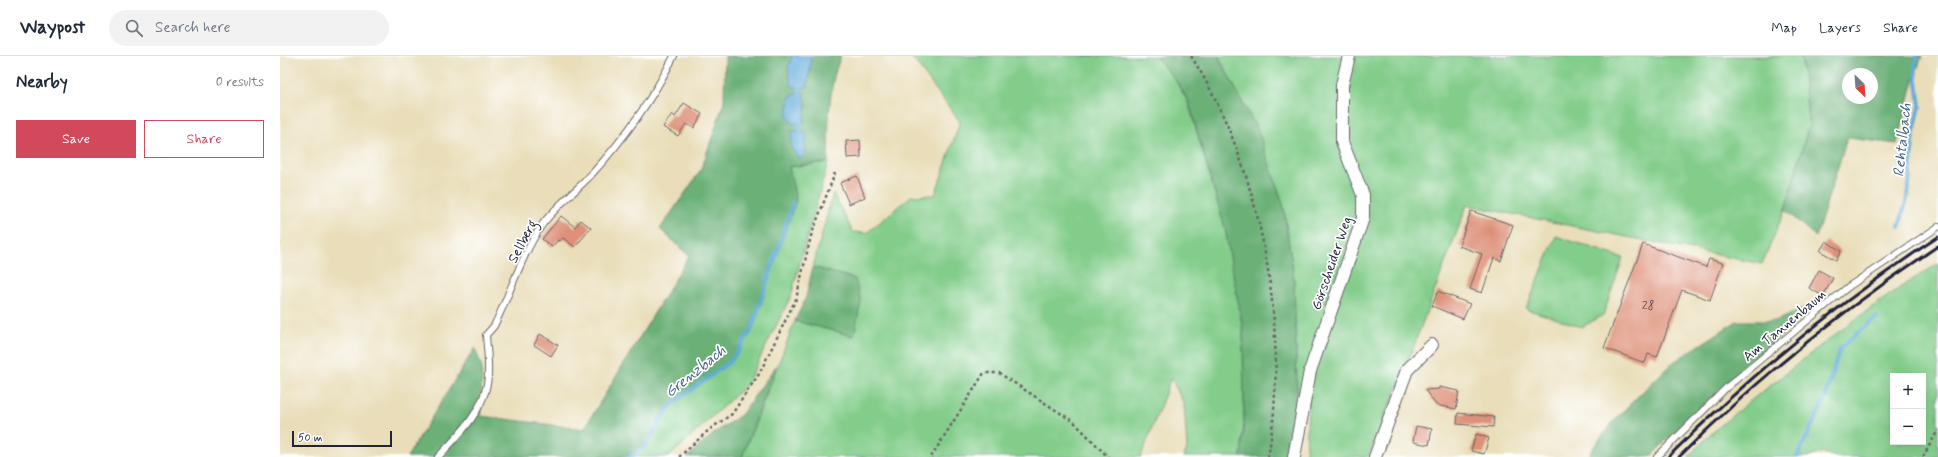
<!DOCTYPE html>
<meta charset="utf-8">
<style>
:root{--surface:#fff;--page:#f2f2f3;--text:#1f2937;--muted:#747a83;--line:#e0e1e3;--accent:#d1495b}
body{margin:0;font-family:Mynerve,sans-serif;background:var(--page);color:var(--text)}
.controls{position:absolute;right:12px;bottom:12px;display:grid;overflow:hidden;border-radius:0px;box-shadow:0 4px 16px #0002}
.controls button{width:36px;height:36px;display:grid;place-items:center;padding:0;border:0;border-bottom:1px solid var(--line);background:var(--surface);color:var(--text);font:20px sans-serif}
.compass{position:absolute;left:1562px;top:12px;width:36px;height:36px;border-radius:50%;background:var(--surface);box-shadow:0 4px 16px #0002;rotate:155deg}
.scale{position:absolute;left:12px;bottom:10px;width:100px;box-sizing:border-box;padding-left:4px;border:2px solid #22223b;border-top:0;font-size:11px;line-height:14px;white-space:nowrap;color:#22223b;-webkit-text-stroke:3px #fff;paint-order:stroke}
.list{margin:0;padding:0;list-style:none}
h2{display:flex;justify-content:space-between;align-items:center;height:52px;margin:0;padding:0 16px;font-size:17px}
h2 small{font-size:13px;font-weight:400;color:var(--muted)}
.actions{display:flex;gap:8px;padding:12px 16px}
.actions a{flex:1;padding:9px 0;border:1px solid var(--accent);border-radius:0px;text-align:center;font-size:14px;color:var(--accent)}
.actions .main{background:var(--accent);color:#fff}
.icon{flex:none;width:22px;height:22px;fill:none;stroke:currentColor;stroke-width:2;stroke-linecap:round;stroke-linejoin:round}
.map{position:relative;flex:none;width:1658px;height:401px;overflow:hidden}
header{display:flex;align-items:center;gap:24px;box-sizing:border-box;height:56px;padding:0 20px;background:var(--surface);border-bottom:1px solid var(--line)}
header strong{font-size:19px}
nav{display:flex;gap:22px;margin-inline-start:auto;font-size:14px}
.search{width:280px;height:36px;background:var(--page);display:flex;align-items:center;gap:10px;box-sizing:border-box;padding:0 14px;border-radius:22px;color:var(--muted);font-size:15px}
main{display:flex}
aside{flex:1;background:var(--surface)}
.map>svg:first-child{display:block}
.green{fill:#83cd8b;stroke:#527863;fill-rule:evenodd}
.forest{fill:#6ab077;stroke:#466959;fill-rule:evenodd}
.water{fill:#5fabd8;stroke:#40668a}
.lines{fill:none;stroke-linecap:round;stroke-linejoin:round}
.stream{stroke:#5fabd8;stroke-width:4}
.building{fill:#de9078}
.service-casing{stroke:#686467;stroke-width:8}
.minor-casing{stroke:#686467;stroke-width:14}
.path{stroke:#686467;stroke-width:2.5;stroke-dasharray:3 3;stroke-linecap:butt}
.service{stroke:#fff;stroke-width:6}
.minor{stroke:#fff;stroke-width:12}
.rail{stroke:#22223b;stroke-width:3}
.labels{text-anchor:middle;stroke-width:3.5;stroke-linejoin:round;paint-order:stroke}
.number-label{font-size:12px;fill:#513e4a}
.street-label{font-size:14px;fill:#22223b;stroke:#fff}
.water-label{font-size:15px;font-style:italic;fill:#3d6082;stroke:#fff}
</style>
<header>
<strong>Waypost</strong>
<div class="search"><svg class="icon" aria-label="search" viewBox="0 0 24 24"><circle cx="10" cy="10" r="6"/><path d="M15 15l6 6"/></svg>Search here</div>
<nav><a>Map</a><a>Layers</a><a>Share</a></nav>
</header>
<main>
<aside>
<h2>Nearby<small>0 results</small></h2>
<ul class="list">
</ul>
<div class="actions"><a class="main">Save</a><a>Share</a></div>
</aside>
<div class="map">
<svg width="1658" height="401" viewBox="0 0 1658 401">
<rect width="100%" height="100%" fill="#fff"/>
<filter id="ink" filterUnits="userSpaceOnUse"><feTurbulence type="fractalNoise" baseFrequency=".025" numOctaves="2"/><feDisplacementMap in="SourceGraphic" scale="8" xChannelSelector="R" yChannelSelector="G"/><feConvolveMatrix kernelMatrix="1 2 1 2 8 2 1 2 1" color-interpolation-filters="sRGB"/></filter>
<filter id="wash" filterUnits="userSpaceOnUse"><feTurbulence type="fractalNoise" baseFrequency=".012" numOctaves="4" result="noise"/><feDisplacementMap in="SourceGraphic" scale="16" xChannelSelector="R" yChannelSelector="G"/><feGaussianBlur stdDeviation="0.9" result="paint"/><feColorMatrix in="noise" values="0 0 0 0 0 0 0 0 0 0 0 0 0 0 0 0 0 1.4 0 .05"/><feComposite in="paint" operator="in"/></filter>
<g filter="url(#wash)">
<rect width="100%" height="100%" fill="#e9deb9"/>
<g class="green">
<polygon points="631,0 875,0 894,22 908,46 945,172 963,274 964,366 961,401 904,401 907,391 904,348 891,322 861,401 462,401 515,265 574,280 575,223 533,211 553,137 573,176 587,177 631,140 655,139 680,66"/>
<polygon points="938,0 1070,0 1075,4 1076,0 1521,0 1529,68 1505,154 1482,208 1187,149 1124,316 1088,401 1026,401 1028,344 1017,334 1014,222 1003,148 978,75"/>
<polygon points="548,106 511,240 467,328 389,401 344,401 367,385 386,353 454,303 471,275 516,144 508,111"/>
<polygon points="1276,180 1343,202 1323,259 1302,271 1246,253"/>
<path d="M1658,208V401H1556L1542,396L1530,401H1408C1435,371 1468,347 1500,322C1551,281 1602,241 1658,208ZM1613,320H1643V386H1613Z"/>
</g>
<g class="forest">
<path d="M445,0H561C547,32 549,71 548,106L509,111L516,144L471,275L454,303L386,353L367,386L344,401H127L195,292L202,312L201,360L304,373L409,200L380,173L421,114L444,46Z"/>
<polygon points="875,0 938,0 978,75 1003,148 1014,222 1017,334 1005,401 961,401 964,366 963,274 945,172 908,44 894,22"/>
<path d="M1521,0H1642L1635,20L1617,88L1567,82L1536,181L1505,154L1529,68ZM1568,18H1592V42H1568Z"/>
<polygon points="533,211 575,223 581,245 574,280 515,265 526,241"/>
<polygon points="1530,250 1516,267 1416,355 1370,401 1308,401 1315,389 1339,359 1392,307 1457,265 1496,265"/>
<polygon points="496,310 462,401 407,401 436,376 461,359"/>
</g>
<g class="water">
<polygon points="512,0 531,0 531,9 527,31 519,32 511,30 508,12"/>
<polygon points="523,36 526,46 524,66 512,68 507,59 510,40"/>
<polygon points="512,75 520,75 526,78 525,99 520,103 511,92"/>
</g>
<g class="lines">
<g class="stream">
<polyline points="519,43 520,28"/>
<polyline points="520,64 520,79"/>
<polyline points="1619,171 1628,139 1634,76 1640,50 1635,10 1637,0"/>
<polyline points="349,401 365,391 391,349 452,304 471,275 513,147"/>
<polyline points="1517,401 1544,345 1560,292 1597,261"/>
</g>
</g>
<g id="blocks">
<g class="building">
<polygon points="404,47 422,58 414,72 406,68 398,80 383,71 392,58 395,61"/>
<polygon points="580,84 581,101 567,102 566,85"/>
<polygon points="577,120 585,141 569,148 560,127"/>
<polygon points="1191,155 1233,169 1221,205 1214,202 1202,237 1190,233 1202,198 1179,190"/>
<polygon points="281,160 295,171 301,164 311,172 295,191 283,182 280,185 278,184 272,191 262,183"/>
<polygon points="1546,185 1561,195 1556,204 1540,195"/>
<polygon points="1363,188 1426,211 1429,203 1443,207 1430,244 1402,234 1377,301 1368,298 1365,307 1324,292"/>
<polygon points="1539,214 1553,222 1543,240 1529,232"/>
<polygon points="1158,235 1190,248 1183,263 1152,250"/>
<polygon points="260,278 278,289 271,300 254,289"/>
<polygon points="1159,331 1179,335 1176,353 1156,349 1145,334 1159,333"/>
<polygon points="1178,357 1214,361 1213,371 1177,368"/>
<polygon points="1136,370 1152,373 1149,389 1133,386"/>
<polygon points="1196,378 1209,382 1204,398 1191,395"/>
</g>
</g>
</g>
<g filter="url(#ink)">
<use href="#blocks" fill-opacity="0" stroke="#686467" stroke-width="1"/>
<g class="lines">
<defs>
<g id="service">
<path d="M158,401C177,381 202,357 207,328C210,313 207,295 206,279L214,270C229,240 243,196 262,169C276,150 295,136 311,119C343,84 373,42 394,0"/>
<polyline points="1377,401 1447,331 1568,231 1658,171"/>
</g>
<g id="minor">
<polyline points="1014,401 1030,315 1083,162 1083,139 1062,86 1062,29 1069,0"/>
<polyline points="1095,401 1127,314 1152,289"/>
</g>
</defs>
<use href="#service" class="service-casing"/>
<use href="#minor" class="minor-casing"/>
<g class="path">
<path d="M911,0C981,110 1011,272 988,401"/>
<polyline points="399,401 430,373 452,358 479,318 516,243 531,180 555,117"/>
<polyline points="651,401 704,317 719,317 794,366 828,401"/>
<polyline points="1643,401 1658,374"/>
</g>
<use href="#service" class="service"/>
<use href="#minor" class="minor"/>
<g class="rail">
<path d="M1388,401C1471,319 1560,245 1658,181"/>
<path d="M1399,401C1478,322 1565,252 1658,190"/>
</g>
</g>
</g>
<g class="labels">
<g class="number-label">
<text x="1368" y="253">28</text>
</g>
<g class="street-label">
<text transform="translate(242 185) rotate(-62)" y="5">Sellberg</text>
<text transform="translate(1051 207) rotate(-71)" y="5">Görscheider Weg</text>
<text transform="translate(1504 269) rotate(-40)" y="5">Am Tannenbaum</text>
</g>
<g class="water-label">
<text transform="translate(1622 84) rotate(-84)" y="5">Rehtalbach</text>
<text transform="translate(415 315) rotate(-39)" y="5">Grenzbach</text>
</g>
</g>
</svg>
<div class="controls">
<button>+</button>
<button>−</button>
</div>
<svg class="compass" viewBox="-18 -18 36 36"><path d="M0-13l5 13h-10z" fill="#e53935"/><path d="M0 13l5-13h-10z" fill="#747a83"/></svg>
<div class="scale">50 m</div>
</div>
</main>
